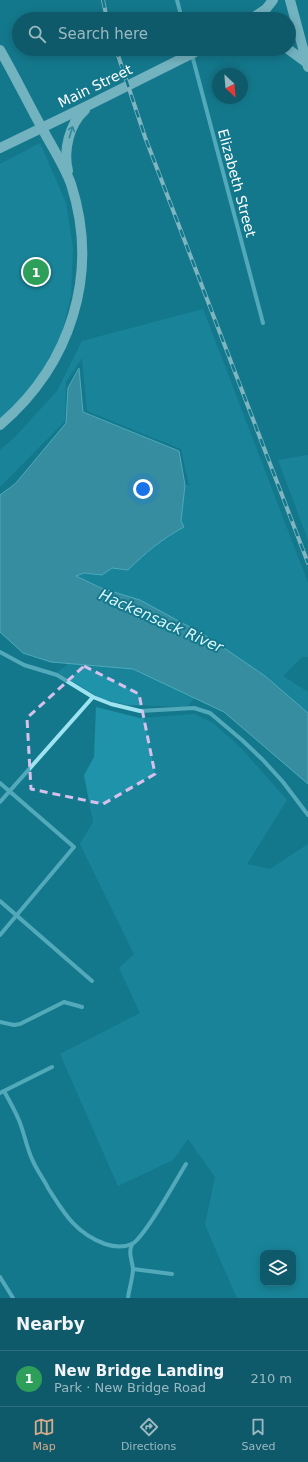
<!DOCTYPE html>
<meta charset="utf-8">
<style>
:root{--surface:#0f5a6a;--page:#1d6372;--text:#f1f3f6;--muted:#9bb9c1;--line:#2f6f7e;--accent:#d6ab8b}
body{margin:0;font-family:"DejaVu Sans",sans-serif;background:var(--page);color:var(--text)}
.controls{position:absolute;right:12px;bottom:12px;display:grid;overflow:hidden;border-radius:8px;box-shadow:0 2px 10px #0003}
.controls button{width:36px;height:36px;display:grid;place-items:center;padding:0;border:0;border-bottom:1px solid var(--line);background:var(--surface);color:var(--text);font:20px sans-serif}
.compass{position:absolute;left:212px;top:68px;width:36px;height:36px;border-radius:50%;background:var(--surface);box-shadow:0 2px 10px #0003;rotate:154deg}
.you{position:absolute;left:143px;top:489px;width:14px;height:14px;margin:-10px;border:3px solid #fff;border-radius:50%;background:#1a73e8;box-shadow:0 0 0 6px #1a73e833}
.badge{display:grid;place-items:center;width:26px;height:26px;border-radius:50%;background:var(--accent);color:#fff;font-size:13px;font-weight:700}
.pin{position:absolute;translate:-50% -50%;border:2px solid #fff;box-shadow:0 1px 4px #0006}
.list{margin:0;padding:0;list-style:none}
h2{display:flex;justify-content:space-between;align-items:center;height:52px;margin:0;padding:0 16px;font-size:17px}
h2 small{font-size:13px;font-weight:400;color:var(--muted)}
.list li{display:grid;grid-template-columns:26px 1fr auto;gap:12px;align-items:center;box-sizing:border-box;height:56px;padding:0 16px;border-top:1px solid var(--line)}
.list b{display:block;font-size:15px;white-space:nowrap}
.list p{margin:0;font-size:13px;white-space:nowrap;color:var(--muted)}
.list em{font-size:13px;font-style:normal;color:var(--muted)}
.icon{flex:none;width:22px;height:22px;fill:none;stroke:currentColor;stroke-width:2;stroke-linecap:round;stroke-linejoin:round}
.map{position:relative;flex:none;width:308px;height:1298px;overflow:hidden}
.search{position:absolute;background:var(--surface);box-shadow:0 2px 10px #0003;left:12px;right:12px;top:12px;height:44px;display:flex;align-items:center;gap:10px;box-sizing:border-box;padding:0 14px;border-radius:22px;color:var(--muted);font-size:15px}
.sheet{height:108px;background:var(--surface)}
nav{display:flex;justify-content:space-around;align-items:center;box-sizing:border-box;height:56px;border-top:1px solid var(--line);background:var(--surface);font-size:11px;color:var(--muted)}
nav a{display:grid;justify-items:center;gap:2px}
nav .on{color:var(--accent)}
.map>svg:first-child{display:block}
.green{fill:#1f93a9;fill-rule:evenodd}
.water{fill:#5fa7b5;stroke:#8fe5f4}
.lines{fill:none;stroke-linecap:round;stroke-linejoin:round}
.street{stroke:#9de4f0;stroke-width:4}
.primary{stroke:#e6faff;stroke-width:10}
.rail-casing{stroke:#fff;stroke-width:4}
.rail{stroke:#14788d;stroke-width:2.5;stroke-dasharray:8;stroke-linecap:butt}
.oneway{stroke:#539faf}
.marked{fill:none;stroke:#d7c0ec;stroke-width:3;stroke-dasharray:8 5;stroke-linejoin:round}
.labels{text-anchor:middle;stroke-width:4;stroke-linejoin:round;paint-order:stroke}
.street-label{font-size:14px;fill:#fff;stroke:#14788d}
.water-label{font-size:15px;font-style:italic;fill:#d8f6fc;stroke:#14788d}
</style>
<div class="map">
<svg width="308" height="1298" viewBox="0 0 308 1298">
<rect width="100%" height="100%" fill="#14788d"/>
<g class="green">
<polygon points="40,143 66,203 73,248 71,295 61,337 37,379 6,417 0,421 0,164"/>
<path d="M203,309L308,583V657H302L283,676L308,692V713L265,676L101,588L76,576L84,573L102,575L112,568L128,570C146,552 162,539 184,527L181,521L185,485H189L181,449L87,411L82,358L66,382L65,421L0,487V450L15,437L57,391L82,341Z"/>
<polygon points="308,455 308,540 278,460"/>
<polygon points="68,663 133,669 194,698 187,707 127,705 101,699 57,672 65,667"/>
<path d="M96,707L140,718L194,714L213,723L240,747L287,800L247,864L270,869L308,844V1298H237L205,1225L215,1177L188,1139L173,1160L118,1186L60,1054L140,1013L119,968L134,954L80,844L93,822L84,775L94,757ZM263,1253H293V1283H263Z"/>
</g>
<path class="water" d="M79,368L83,412L179,451L185,485L181,521L184,527C162,539 146,552 128,570L112,568L102,575L84,573L76,576L101,588L140,600L208,637L265,676L308,713V784L224,712L133,669L51,662L23,653L0,632V495L15,484L66,423L68,388Z"/>
<g class="lines">
<g class="street">
<polyline points="177,0 182,19"/>
<polyline points="192,55 263,323"/>
<polyline points="0,652 24,665 57,675 93,697 111,704 140,711 194,708 210,713 242,740 263,760 283,782 308,815"/>
<polyline points="0,783 74,847 0,935"/>
<polyline points="0,802 93,697"/>
<polyline points="0,901 92,981"/>
<polyline points="0,1022 14,1025 20,1024 64,1002 82,1007"/>
<path d="M4,1091C9,1100 14,1109 18,1118C24,1131 26,1146 32,1159C36,1169 43,1178 48,1188C64,1213 75,1233 105,1244C114,1247 123,1248 132,1244C145,1237 176,1180 186,1164"/>
<polyline points="0,1093 52,1067"/>
<polyline points="133,1269 172,1274"/>
<polyline points="0,1277 13,1298"/>
<path d="M128,1298C129,1289 133,1277 133,1269C132,1259 128,1254 132,1244"/>
</g>
<g class="primary">
<polyline points="290,0 308,67"/>
<polyline points="251,19 266,9 273,0"/>
<polyline points="288,49 307,63"/>
<path d="M0,50C15,76 28,103 43,130C52,147 64,165 71,184C100,274 71,364 0,425"/>
<polyline points="0,148 91,104 201,49"/>
<path d="M68,171C63,151 69,124 85,110"/>
</g>
<defs>
<g id="rail">
<polyline points="103,0 107,19"/>
<polyline points="116,49 145,137 308,563"/>
</g>
</defs>
<use href="#rail" class="rail-casing"/>
<use href="#rail" class="rail"/>
</g>
<defs><path id="oneway-shaft" d="M-6 0H5M1.5-3L5.5 0L1.5 3" fill="none" stroke-width="1.6" stroke-linecap="round" stroke-linejoin="round"/></defs>
<use class="oneway" href="#oneway-shaft" transform="translate(71 132) rotate(-73)"/>
<path d="M0 0H308V1298H0ZM84,666L139,694L155,774L103,804L31,789L27,718Z" fill="#14788d" fill-opacity=".55" fill-rule="evenodd"/>
<path class="marked" d="M84,666L139,694L155,774L103,804L31,789L27,718Z"/>
<g class="labels">
<g class="street-label">
<text transform="translate(95 86) rotate(-26)" y="5">Main Street</text>
<text transform="translate(237 183) rotate(75)" y="5">Elizabeth Street</text>
</g>
<g class="water-label">
<text transform="translate(161 621) rotate(24)" y="5">Hackensack River</text>
</g>
</g>
</svg>
<div class="controls">
<button><svg class="icon" aria-label="layers" viewBox="0 0 24 24"><path d="M12 4l9 5-9 5-9-5zM3 14l9 5 9-5"/></svg></button>
</div>
<svg class="compass" viewBox="-18 -18 36 36"><path d="M0-13l5 13h-10z" fill="#e53935"/><path d="M0 13l5-13h-10z" fill="#9bb9c1"/></svg>
<div class="you"></div>
<div class="pin badge" style="left:36px;top:272px;background:#2e9e5b">1</div>
<div class="search"><svg class="icon" aria-label="search" viewBox="0 0 24 24"><circle cx="10" cy="10" r="6"/><path d="M15 15l6 6"/></svg>Search here</div>
</div>
<section class="sheet">
<h2>Nearby<small></small></h2>
<ul class="list">
<li><span class="badge" style="background:#2e9e5b">1</span><div><b>New Bridge Landing</b><p>Park · New Bridge Road</p></div><em>210 m</em></li>
</ul>
</section>
<nav>
<a class="on"><svg class="icon" aria-label="map" viewBox="0 0 24 24"><path d="M3 6l6-2 6 2 6-2v14l-6 2-6-2-6 2zM9 4v14M15 6v14"/></svg>Map</a>
<a><svg class="icon" aria-label="directions" viewBox="0 0 24 24"><path d="M12 3l9 9-9 9-9-9zM9 14v-3h6M13 9l2 2-2 2"/></svg>Directions</a>
<a><svg class="icon" aria-label="saved" viewBox="0 0 24 24"><path d="M7 4h10v16l-5-4-5 4z"/></svg>Saved</a>
</nav>
